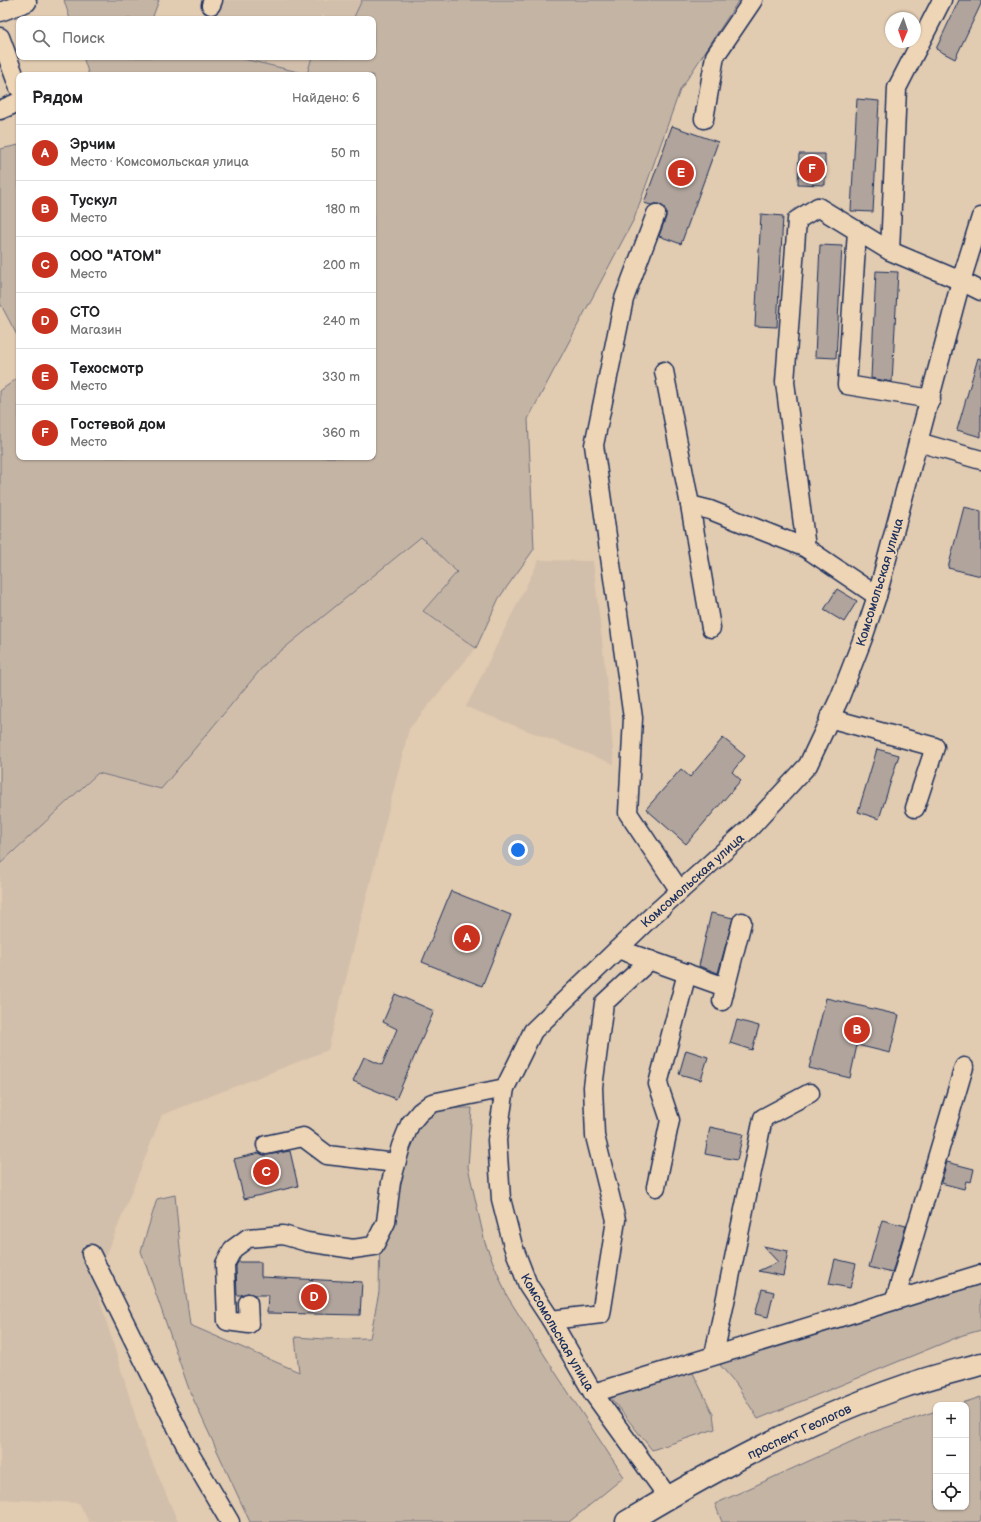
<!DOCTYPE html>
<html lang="ru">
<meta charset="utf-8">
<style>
:root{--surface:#fff;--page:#f6f6f6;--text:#202124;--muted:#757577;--line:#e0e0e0;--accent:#c8321e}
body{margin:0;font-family:"Balsamiq Sans",sans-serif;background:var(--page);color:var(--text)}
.controls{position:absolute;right:12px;bottom:12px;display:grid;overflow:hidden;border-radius:8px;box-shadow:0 1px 3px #0004}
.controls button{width:36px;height:36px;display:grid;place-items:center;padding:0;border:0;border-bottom:1px solid var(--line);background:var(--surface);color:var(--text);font:20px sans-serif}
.compass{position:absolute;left:885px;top:12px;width:36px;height:36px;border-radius:50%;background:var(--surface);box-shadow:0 1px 3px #0004;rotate:182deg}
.you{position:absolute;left:518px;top:850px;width:14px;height:14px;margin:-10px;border:3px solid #fff;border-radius:50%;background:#1a73e8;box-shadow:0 0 0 6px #1a73e833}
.badge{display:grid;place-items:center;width:26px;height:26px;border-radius:50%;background:var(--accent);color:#fff;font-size:13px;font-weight:700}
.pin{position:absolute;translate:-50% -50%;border:2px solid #fff;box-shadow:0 1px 4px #0006}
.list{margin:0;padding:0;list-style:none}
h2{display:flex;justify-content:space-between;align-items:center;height:52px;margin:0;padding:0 16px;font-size:17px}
h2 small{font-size:13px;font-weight:400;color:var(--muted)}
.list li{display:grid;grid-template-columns:26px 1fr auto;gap:12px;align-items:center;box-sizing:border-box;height:56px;padding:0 16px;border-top:1px solid var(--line)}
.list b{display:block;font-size:15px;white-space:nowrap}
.list p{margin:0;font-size:13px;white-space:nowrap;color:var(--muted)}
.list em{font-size:13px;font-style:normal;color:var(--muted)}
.icon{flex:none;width:22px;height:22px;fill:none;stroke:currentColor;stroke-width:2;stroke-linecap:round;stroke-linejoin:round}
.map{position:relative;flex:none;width:981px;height:1522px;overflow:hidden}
.search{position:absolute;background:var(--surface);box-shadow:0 1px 3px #0004;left:16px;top:16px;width:360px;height:44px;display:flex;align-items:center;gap:10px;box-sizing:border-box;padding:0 14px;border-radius:8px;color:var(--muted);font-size:15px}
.panel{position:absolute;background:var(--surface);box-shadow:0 1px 3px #0004;left:16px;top:72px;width:360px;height:388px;border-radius:8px}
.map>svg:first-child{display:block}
.built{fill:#d2bfab}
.green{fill:#c4b4a4;stroke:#707281}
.building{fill:#b0a49c;stroke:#1b2f5e}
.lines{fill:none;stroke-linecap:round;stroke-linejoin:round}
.minor-casing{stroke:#1b2f5e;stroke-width:21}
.major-casing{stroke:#1b2f5e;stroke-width:25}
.minor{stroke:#eed5b6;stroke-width:18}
.major{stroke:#eed5b6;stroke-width:22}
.labels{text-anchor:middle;stroke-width:3.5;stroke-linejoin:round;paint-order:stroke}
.street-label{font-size:13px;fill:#1b2f5e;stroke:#eed5b6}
</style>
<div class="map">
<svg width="981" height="1522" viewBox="0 0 981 1522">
<rect width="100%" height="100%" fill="#e1cbb1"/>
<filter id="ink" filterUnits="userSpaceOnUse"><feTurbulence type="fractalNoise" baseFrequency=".025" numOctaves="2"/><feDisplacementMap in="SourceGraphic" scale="8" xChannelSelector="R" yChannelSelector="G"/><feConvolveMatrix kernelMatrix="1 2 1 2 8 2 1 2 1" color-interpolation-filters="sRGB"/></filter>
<g filter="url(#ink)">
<g class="built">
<polygon points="216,0 362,0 353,19 329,19 322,15 321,19 208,19"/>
<polygon points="235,57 312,57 307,74"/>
<polygon points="421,537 457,572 423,611 476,648 409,729 328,1050 162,1115 95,1284 142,1438 178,1522 89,1522 79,1503 0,1499 0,865 98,773 161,789 266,663"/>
<polygon points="539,560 593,561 610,712 614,764 466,707"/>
</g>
<g class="green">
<polygon points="64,0 159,0 152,19 70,19"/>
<polygon points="362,0 739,0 680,90 634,219 528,419 534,549 499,598 476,648 423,611 457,572 421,537 266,663 161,789 98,773 0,864 0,391 19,377 19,457 373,457 373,75 89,75 83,57 235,57 307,74 312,57 373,57 373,19 353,19"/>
<polygon points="19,145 19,339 0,303 0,149"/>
<polygon points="426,1108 472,1108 468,1167 485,1243 507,1296 557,1375 624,1477 569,1522 250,1522 190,1392 141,1251 157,1199 175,1195 180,1248 190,1325 299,1372 295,1337 325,1339 370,1338 379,1292 380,1234 396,1163"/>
<polygon points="981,1278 981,1330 963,1335 758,1419 737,1385 720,1365 744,1351"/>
<polygon points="691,1369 713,1414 715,1429 652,1450 610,1397 652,1385"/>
<polygon points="981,1397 981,1520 978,1522 722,1522 715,1504 870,1433 936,1411 936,1507 966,1507 966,1405 956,1405"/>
</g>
<g class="building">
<polygon points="959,0 981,0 981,4 955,59 936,49"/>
<polygon points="857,99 879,101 873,212 851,211"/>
<polygon points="672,126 718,142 681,244 659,236 666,217 666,212 664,207 659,204 655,204 651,205 644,203"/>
<polygon points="799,154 825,154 825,185 798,184"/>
<polygon points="761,214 783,216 777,327 755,326"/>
<polygon points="820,245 842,246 836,358 815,357"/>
<polygon points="876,271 898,272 892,382 871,378"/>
<polygon points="978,358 981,359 981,437 957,430"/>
<polygon points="964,507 981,511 981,576 948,568"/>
<polygon points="837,589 857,601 844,622 824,610"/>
<polygon points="723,738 745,756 732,772 741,780 686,844 646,809 681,769 690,777"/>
<polygon points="877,749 899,755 879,819 858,812"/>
<polygon points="451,891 511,915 482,986 422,962"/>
<polygon points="711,913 733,918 718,973 699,966"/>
<polygon points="395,994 434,1011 396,1099 353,1081 364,1057 382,1065 397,1029 383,1022"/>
<polygon points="826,998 899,1015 890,1053 857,1045 850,1078 809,1068"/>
<polygon points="737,1020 759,1026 752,1050 730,1043"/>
<polygon points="686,1050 708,1057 701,1080 679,1074"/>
<polygon points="710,1127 743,1134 737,1160 705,1154"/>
<polygon points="290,1151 298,1186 244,1199 234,1159 259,1153 263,1155 268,1155"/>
<polygon points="947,1162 974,1169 971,1182 966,1181 964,1189 941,1183"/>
<polygon points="882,1220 906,1226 892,1273 869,1267"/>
<polygon points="763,1246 788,1251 783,1276 758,1271 778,1262"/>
<polygon points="835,1259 856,1264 850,1288 829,1284"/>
<polygon points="238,1262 261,1262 261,1277 362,1282 360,1315 267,1313 268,1295 255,1295 248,1293 241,1295 237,1295 236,1266"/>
<polygon points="762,1289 774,1292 768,1317 755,1314"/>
</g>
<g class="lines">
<defs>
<g id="minor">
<polyline points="211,5 213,0"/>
<polyline points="0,12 27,2"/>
<polyline points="0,37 19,88"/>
<polyline points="0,110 19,102"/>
<polyline points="704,119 715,56 753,0"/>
<polyline points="656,214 624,299 594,445 633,718 628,813 680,891"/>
<polyline points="857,231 847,385 931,399"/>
<polyline points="890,251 897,88 942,0"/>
<polyline points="664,371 690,505"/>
<polyline points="918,442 981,460"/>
<polyline points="806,548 785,382 797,220 818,207 890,251 961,281 981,291"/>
<polyline points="711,628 690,505 710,510 806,548 877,596"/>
<polyline points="829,718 935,747 915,808"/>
<polyline points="618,949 725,987"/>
<polyline points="722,1001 742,922"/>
<polyline points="266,1145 303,1137 327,1155 396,1163"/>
<polyline points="656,1187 670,1120 658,1084 687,973"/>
<polyline points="91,1254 190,1454 230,1522"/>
<polyline points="895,1300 964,1067"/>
<polyline points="248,1303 249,1324 227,1321 225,1264 233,1249 248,1238 283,1235 307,1242 353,1249 374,1246 386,1222 391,1182 401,1146 410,1124 420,1112 432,1103 505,1088"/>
<polyline points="551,1320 601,1314 616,1220 595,1136 593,1087 604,1003 650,960"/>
<polyline points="714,1355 763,1118 810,1093"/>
<polyline points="593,1393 981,1274"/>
<polyline points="668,1497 593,1393 551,1320 528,1285 513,1246 501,1199 497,1140 505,1088 533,1031 653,915 750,828 808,765 840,697 863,638 877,596 961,281 981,217"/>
</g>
<path id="major" d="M627,1522C715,1469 808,1419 905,1386C930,1377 956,1371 981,1364"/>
</defs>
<use href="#minor" class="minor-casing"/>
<use href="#major" class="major-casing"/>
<use href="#minor" class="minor"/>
<use href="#major" class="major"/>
</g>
</g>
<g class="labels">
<g class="street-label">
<text transform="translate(879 582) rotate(-73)" y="5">Комсомольская улица</text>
<text transform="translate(692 880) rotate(-42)" y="5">Комсомольская улица</text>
<text transform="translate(558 1332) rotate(60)" y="5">Комсомольская улица</text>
<text transform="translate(799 1431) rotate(-25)" y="5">проспект Геологов</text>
</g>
</g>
</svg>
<div class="controls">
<button>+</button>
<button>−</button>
<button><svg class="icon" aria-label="locate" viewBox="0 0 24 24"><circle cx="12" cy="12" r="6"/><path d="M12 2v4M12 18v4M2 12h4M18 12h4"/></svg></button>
</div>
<svg class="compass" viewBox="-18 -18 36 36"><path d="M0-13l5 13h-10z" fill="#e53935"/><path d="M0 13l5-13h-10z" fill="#757577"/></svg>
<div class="you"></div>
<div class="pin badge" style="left:467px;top:938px">A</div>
<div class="pin badge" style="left:857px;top:1030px">B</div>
<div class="pin badge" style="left:266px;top:1172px">C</div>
<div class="pin badge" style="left:314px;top:1297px">D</div>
<div class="pin badge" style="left:681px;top:173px">E</div>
<div class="pin badge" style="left:812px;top:169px">F</div>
<div class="search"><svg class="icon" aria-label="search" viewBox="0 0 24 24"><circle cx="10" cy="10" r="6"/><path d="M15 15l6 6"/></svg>Поиск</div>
<section class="panel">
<h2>Рядом<small>Найдено: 6</small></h2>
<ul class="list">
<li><span class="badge">A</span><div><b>Эрчим</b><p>Место · Комсомольская улица</p></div><em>50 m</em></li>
<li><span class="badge">B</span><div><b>Тускул</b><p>Место</p></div><em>180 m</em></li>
<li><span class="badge">C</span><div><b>ООО &quot;АТОМ&quot;</b><p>Место</p></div><em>200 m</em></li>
<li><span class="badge">D</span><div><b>СТО</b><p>Магазин</p></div><em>240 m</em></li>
<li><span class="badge">E</span><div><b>Техосмотр</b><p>Место</p></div><em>330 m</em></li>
<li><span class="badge">F</span><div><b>Гостевой дом</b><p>Место</p></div><em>360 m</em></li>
</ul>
</section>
</div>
